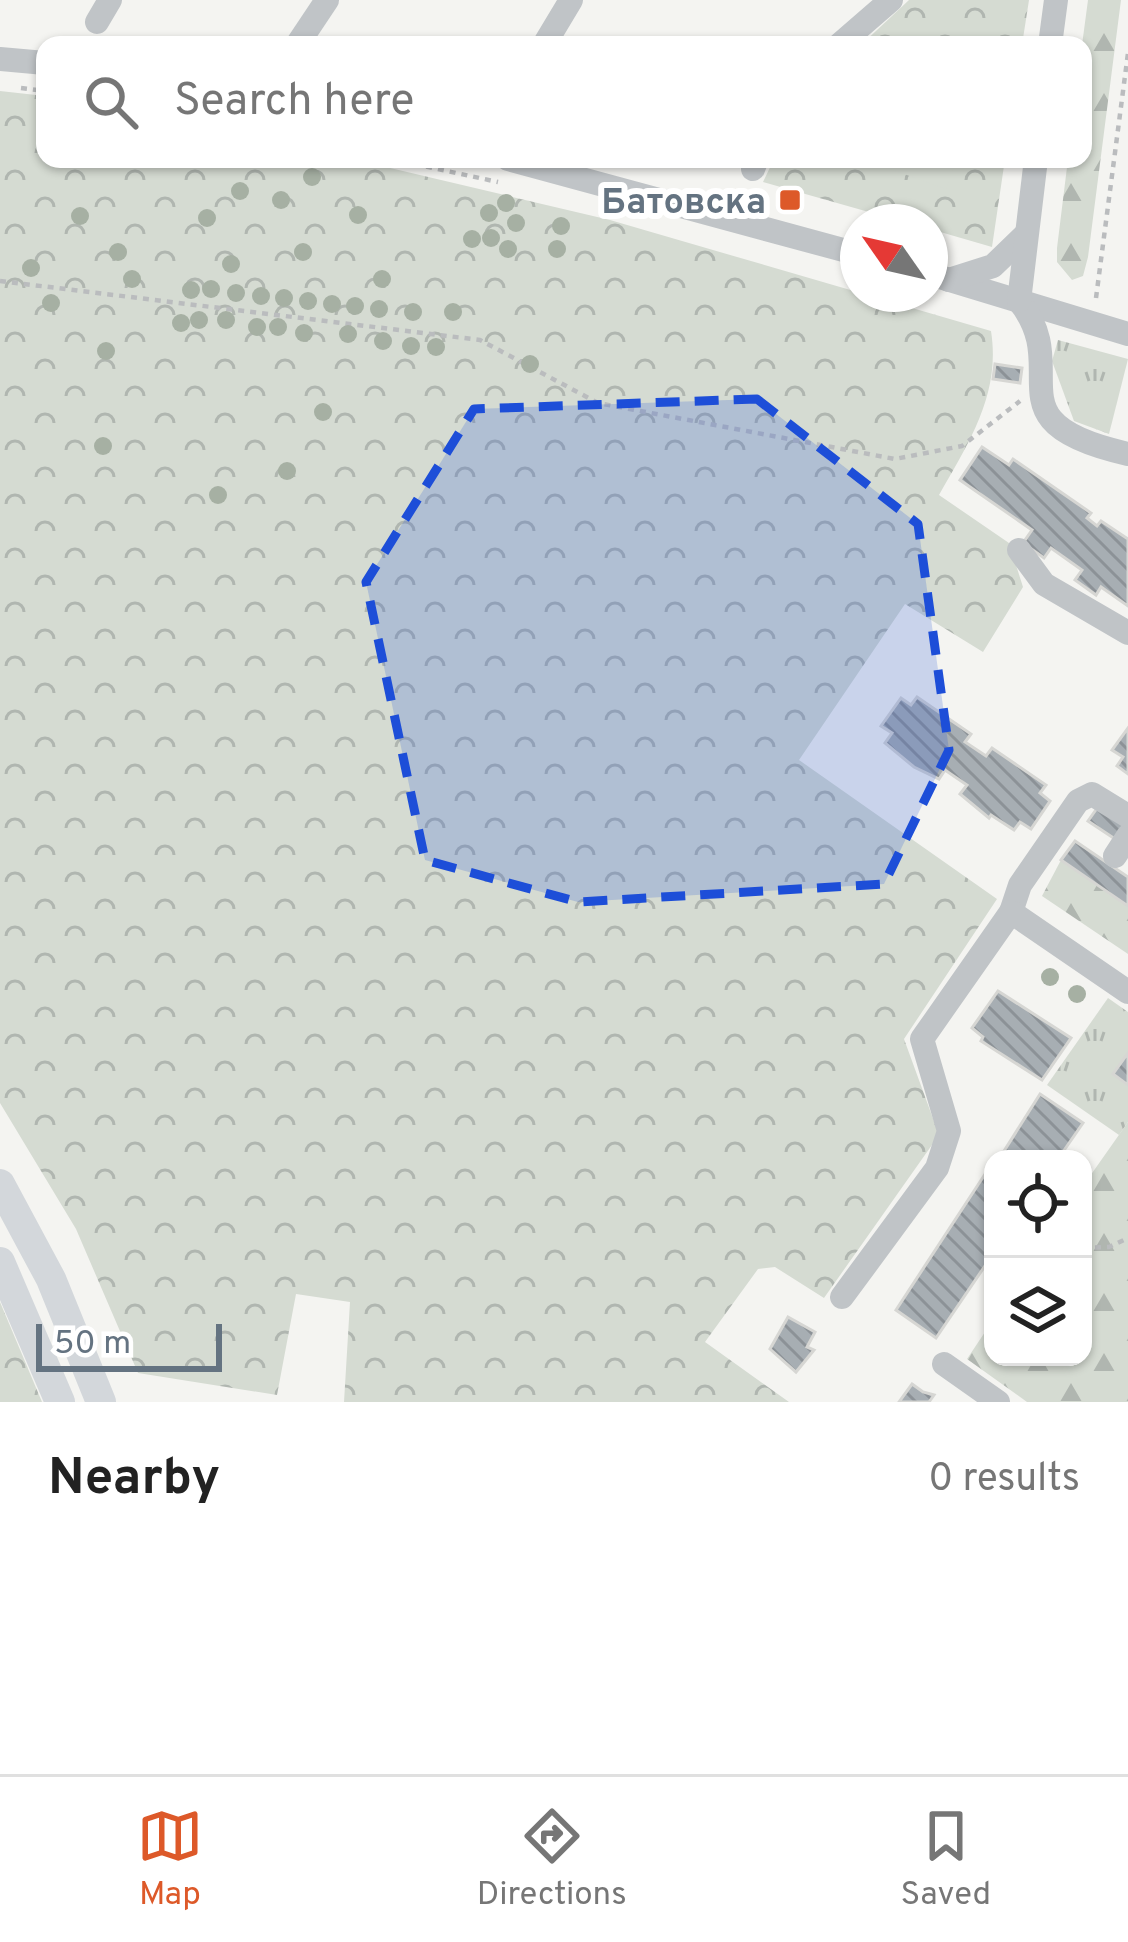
<!DOCTYPE html>
<meta charset="utf-8">
<style>
:root{--surface:#fff;--page:#f6f6f6;--text:#222;--muted:#767676;--line:#e0e0e0;--accent:#dd5929}
body{margin:0;font-family:Overpass,sans-serif;background:var(--page);color:var(--text)}
.controls{position:absolute;right:36px;bottom:36px;display:grid;overflow:hidden;border-radius:24px;box-shadow:0 3px 9px #0004}
.controls button{width:108px;height:108px;display:grid;place-items:center;padding:0;border:0;border-bottom:3px solid var(--line);background:var(--surface);color:var(--text);font:60px sans-serif}
.compass{position:absolute;left:840px;top:204px;width:108px;height:108px;border-radius:50%;background:var(--surface);box-shadow:0 3px 9px #0004;rotate:304deg}
.scale{position:absolute;left:36px;bottom:30px;width:186px;box-sizing:border-box;padding-left:12px;border:6px solid #647381;border-top:0;font-size:33px;line-height:42px;white-space:nowrap;color:#647381;-webkit-text-stroke:9px #fff;paint-order:stroke}
.list{margin:0;padding:0;list-style:none}
h2{display:flex;justify-content:space-between;align-items:center;height:156px;margin:0;padding:0 48px;font-size:51px}
h2 small{font-size:39px;font-weight:400;color:var(--muted)}
.icon{flex:none;width:66px;height:66px;fill:none;stroke:currentColor;stroke-width:2;stroke-linecap:round;stroke-linejoin:round}
.map{position:relative;flex:none;width:1128px;height:1402px;overflow:hidden}
.search{position:absolute;background:var(--surface);box-shadow:0 3px 9px #0004;left:36px;right:36px;top:36px;height:132px;display:flex;align-items:center;gap:30px;box-sizing:border-box;padding:0 42px;border-radius:24px;color:var(--muted);font-size:45px}
.sheet{height:372px;background:var(--surface)}
nav{display:flex;justify-content:space-around;align-items:center;box-sizing:border-box;height:168px;border-top:3px solid var(--line);background:var(--surface);font-size:33px;color:var(--muted)}
nav a{display:grid;justify-items:center;gap:6px}
nav .on{color:var(--accent)}
.map>svg:first-child{display:block}
.grass{fill:url(#grass-tufts)}
.forest{fill:url(#forest-firs)}
.park{fill:url(#park-crowns)}
.pitch{fill:#d5dbd2}
.building{fill:url(#building-back-hatch);stroke:#d6d6d3;stroke-width:3}
.lines{fill:none;stroke-linecap:round;stroke-linejoin:round}
.path{stroke:#babcbe;stroke-width:4.5;stroke-dasharray:6 6;stroke-linecap:butt}
.minor{stroke:#c0c4c7;stroke-width:24}
.major{stroke:#d3d7db;stroke-width:30}
.tree{fill:#a6b0a3}
.marked{fill:#1d4ed8;fill-opacity:0.2;stroke:#1d4ed8;stroke-width:9;stroke-dasharray:24 15;stroke-linejoin:round}
.poi-dot{fill:#dd5929;stroke:#fff;stroke-width:4.5}
.labels{text-anchor:middle;stroke-width:12;stroke-linejoin:round;paint-order:stroke}
.poi-label{font-size:36px;font-weight:bold;fill:#647381;stroke:#fff;text-anchor:end}
</style>
<div class="map">
<svg width="1128" height="1402" viewBox="0 0 1128 1402">
<defs>
<pattern id="grass-tufts" width="24" height="20" patternUnits="userSpaceOnUse" patternTransform="scale(3)"><rect width="24" height="20" fill="#d5dbd2"/><path d="M3 7l-1-3M5 7V3M7 7l1-3M15 17l-1-3M17 17v-4M19 17l1-3" fill="none" stroke="#b0b6b0"/></pattern>
<pattern id="forest-firs" width="22" height="20" patternUnits="userSpaceOnUse" patternTransform="scale(3)"><rect width="22" height="20" fill="#d5dbd2"/><path d="M5 1l3.5 6h-7zM16 11l3.5 6h-7z" fill="#b0b6b0"/></pattern>
<pattern id="park-crowns" width="20" height="18" patternUnits="userSpaceOnUse" patternTransform="scale(3)"><rect width="20" height="18" fill="#d5dbd2"/><path d="M2 6a3 3 0 1 1 6 0M12 15a3 3 0 1 1 6 0" fill="none" stroke="#b0b6b0"/></pattern>
<pattern id="building-back-hatch" width="6" height="6" patternUnits="userSpaceOnUse" patternTransform="scale(3)"><rect width="6" height="6" fill="#a7aeb3"/><path d="M-1 5l2 2M0 0l6 6M5-1l2 2" fill="none" stroke="#8c9297"/></pattern>
</defs>
<rect width="100%" height="100%" fill="#f4f4f1"/>
<g class="grass">
<polygon points="1058,340 1128,359 1109,434 1074,421 1052,361"/>
<polygon points="1108,998 1128,1012 1128,1122 1119,1135 1047,1085"/>
</g>
<g class="forest">
<polygon points="1088,0 1121,0 1088,257 1083,276 1072,280 1057,262 1057,248 1068,159 1083,159 1082,45"/>
<polygon points="1061,860 1128,906 1128,954 1042,896"/>
<polygon points="1128,1122 1128,1402 1027,1402 967,1359 993,1320 993,1357 1083,1357 1083,1186"/>
</g>
<g class="park">
<polygon points="909,0 1029,0 1022,45 861,45"/>
<path d="M0,91L45,96V159H352L610,220L991,331C1001,394 969,442 939,495L1009,543L1023,587L983,652L905,604L799,760L997,899L904,1039L939,1135L824,1298L775,1267L758,1269L705,1342L789,1402H344L350,1302L296,1294L277,1395L138,1373L76,1229L0,1103Z"/>
<polygon points="774,159 1005,159 992,247 930,229 930,222 904,222 763,182"/>
<polygon points="0,1302 42,1402 0,1402"/>
</g>
<polygon class="pitch" points="893,159 957,159 946,189 890,169"/>
<g class="building">
<polygon points="995,364 1022,368 1020,383 993,379"/>
<polygon points="982,447 1009,465 1013,459 1091,513 1087,518 1097,526 1101,521 1128,539 1128,606 1101,587 1096,595 1075,580 1082,570 1051,548 1044,558 1023,543 1032,530 960,480"/>
<polygon points="917,697 971,734 965,742 986,756 992,748 1046,785 1040,793 1050,801 1031,829 1020,822 1014,830 991,815 989,818 960,794 967,785 945,770 939,779 914,767 885,743 892,733 881,726 901,698 911,705"/>
<polygon points="1128,728 1128,774 1117,766 1123,757 1112,750"/>
<polygon points="1100,804 1127,822 1115,839 1088,821"/>
<polygon points="1075,841 1128,877 1128,906 1061,860"/>
<polygon points="998,991 1071,1038 1042,1080 981,1041 983,1037 972,1028"/>
<polygon points="1128,1053 1128,1085 1113,1074"/>
<polygon points="1040,1094 1083,1123 1058,1159 999,1159"/>
<polygon points="991,1165 993,1254 936,1338 896,1310"/>
<polygon points="788,1317 815,1332 807,1347 814,1350 796,1372 770,1349"/>
<polygon points="912,1384 923,1392 934,1395 929,1402 899,1402"/>
</g>
<g class="lines">
<g class="path">
<polyline points="21,88 45,91"/>
<polyline points="391,159 498,182"/>
<polyline points="0,281 480,340 598,403 895,459 962,446 1020,401"/>
<polyline points="1096,298 1128,53"/>
<polyline points="1083,1248 1109,1247 1128,1238"/>
</g>
<g class="minor">
<polyline points="97,22 110,0"/>
<polyline points="297,45 327,0"/>
<polyline points="544,45 571,0"/>
<polyline points="839,45 891,0"/>
<polyline points="1050,45 1056,0"/>
<polyline points="0,59 45,63"/>
<polyline points="508,159 858,254"/>
<polyline points="753,169 757,159"/>
<polyline points="930,274 1128,334"/>
<polyline points="949,280 993,266 1026,234"/>
<path d="M1019,301C1076,372 985,422 1128,454"/>
<polyline points="1019,301 1036,159"/>
<polyline points="1019,550 1044,584 1128,633"/>
<polyline points="1115,856 1128,836"/>
<polyline points="1011,912 1020,885 1078,801 1092,794 1128,816"/>
<polyline points="842,1297 937,1168 949,1131 922,1039 1011,912 1128,992"/>
<polyline points="944,1364 998,1402"/>
</g>
<g class="major">
<polyline points="0,1184 51,1279 101,1402"/>
<polyline points="0,1262 60,1402"/>
</g>
</g>
<g class="tree">
<circle cx="312" cy="177" r="9"/>
<circle cx="240" cy="191" r="9"/>
<circle cx="281" cy="200" r="9"/>
<circle cx="506" cy="203" r="9"/>
<circle cx="489" cy="213" r="9"/>
<circle cx="358" cy="215" r="9"/>
<circle cx="80" cy="216" r="9"/>
<circle cx="207" cy="218" r="9"/>
<circle cx="516" cy="223" r="9"/>
<circle cx="561" cy="226" r="9"/>
<circle cx="491" cy="238" r="9"/>
<circle cx="472" cy="239" r="9"/>
<circle cx="508" cy="249" r="9"/>
<circle cx="557" cy="249" r="9"/>
<circle cx="118" cy="252" r="9"/>
<circle cx="303" cy="252" r="9"/>
<circle cx="231" cy="264" r="9"/>
<circle cx="31" cy="268" r="9"/>
<circle cx="132" cy="279" r="9"/>
<circle cx="382" cy="279" r="9"/>
<circle cx="211" cy="289" r="9"/>
<circle cx="191" cy="290" r="9"/>
<circle cx="236" cy="293" r="9"/>
<circle cx="261" cy="296" r="9"/>
<circle cx="284" cy="298" r="9"/>
<circle cx="308" cy="301" r="9"/>
<circle cx="51" cy="303" r="9"/>
<circle cx="332" cy="304" r="9"/>
<circle cx="355" cy="306" r="9"/>
<circle cx="379" cy="309" r="9"/>
<circle cx="413" cy="312" r="9"/>
<circle cx="453" cy="312" r="9"/>
<circle cx="199" cy="320" r="9"/>
<circle cx="226" cy="320" r="9"/>
<circle cx="181" cy="323" r="9"/>
<circle cx="257" cy="327" r="9"/>
<circle cx="278" cy="327" r="9"/>
<circle cx="304" cy="333" r="9"/>
<circle cx="348" cy="334" r="9"/>
<circle cx="383" cy="341" r="9"/>
<circle cx="411" cy="346" r="9"/>
<circle cx="436" cy="347" r="9"/>
<circle cx="106" cy="351" r="9"/>
<circle cx="530" cy="364" r="9"/>
<circle cx="323" cy="412" r="9"/>
<circle cx="103" cy="446" r="9"/>
<circle cx="287" cy="471" r="9"/>
<circle cx="218" cy="495" r="9"/>
<circle cx="1050" cy="977" r="9"/>
<circle cx="1077" cy="994" r="9"/>
</g>
<path class="marked" d="M757,399L918,524L949,750L884,884L578,902L425,860L366,582L474,409Z"/>
<rect class="poi-dot" x="778" y="188" width="24" height="24" rx="6"/>
<g class="labels">
<g class="poi-label">
<text x="766" y="213">Батовска</text>
</g>
</g>
</svg>
<div class="controls">
<button><svg class="icon" aria-label="locate" viewBox="0 0 24 24"><circle cx="12" cy="12" r="6"/><path d="M12 2v4M12 18v4M2 12h4M18 12h4"/></svg></button>
<button><svg class="icon" aria-label="layers" viewBox="0 0 24 24"><path d="M12 4l9 5-9 5-9-5zM3 14l9 5 9-5"/></svg></button>
</div>
<svg class="compass" viewBox="-18 -18 36 36"><path d="M0-13l5 13h-10z" fill="#e53935"/><path d="M0 13l5-13h-10z" fill="#767676"/></svg>
<div class="scale">50 m</div>
<div class="search"><svg class="icon" aria-label="search" viewBox="0 0 24 24"><circle cx="10" cy="10" r="6"/><path d="M15 15l6 6"/></svg>Search here</div>
</div>
<section class="sheet">
<h2>Nearby<small>0 results</small></h2>
<ul class="list">
</ul>
</section>
<nav>
<a class="on"><svg class="icon" aria-label="map" viewBox="0 0 24 24"><path d="M3 6l6-2 6 2 6-2v14l-6 2-6-2-6 2zM9 4v14M15 6v14"/></svg>Map</a>
<a><svg class="icon" aria-label="directions" viewBox="0 0 24 24"><path d="M12 3l9 9-9 9-9-9zM9 14v-3h6M13 9l2 2-2 2"/></svg>Directions</a>
<a><svg class="icon" aria-label="saved" viewBox="0 0 24 24"><path d="M7 4h10v16l-5-4-5 4z"/></svg>Saved</a>
</nav>
